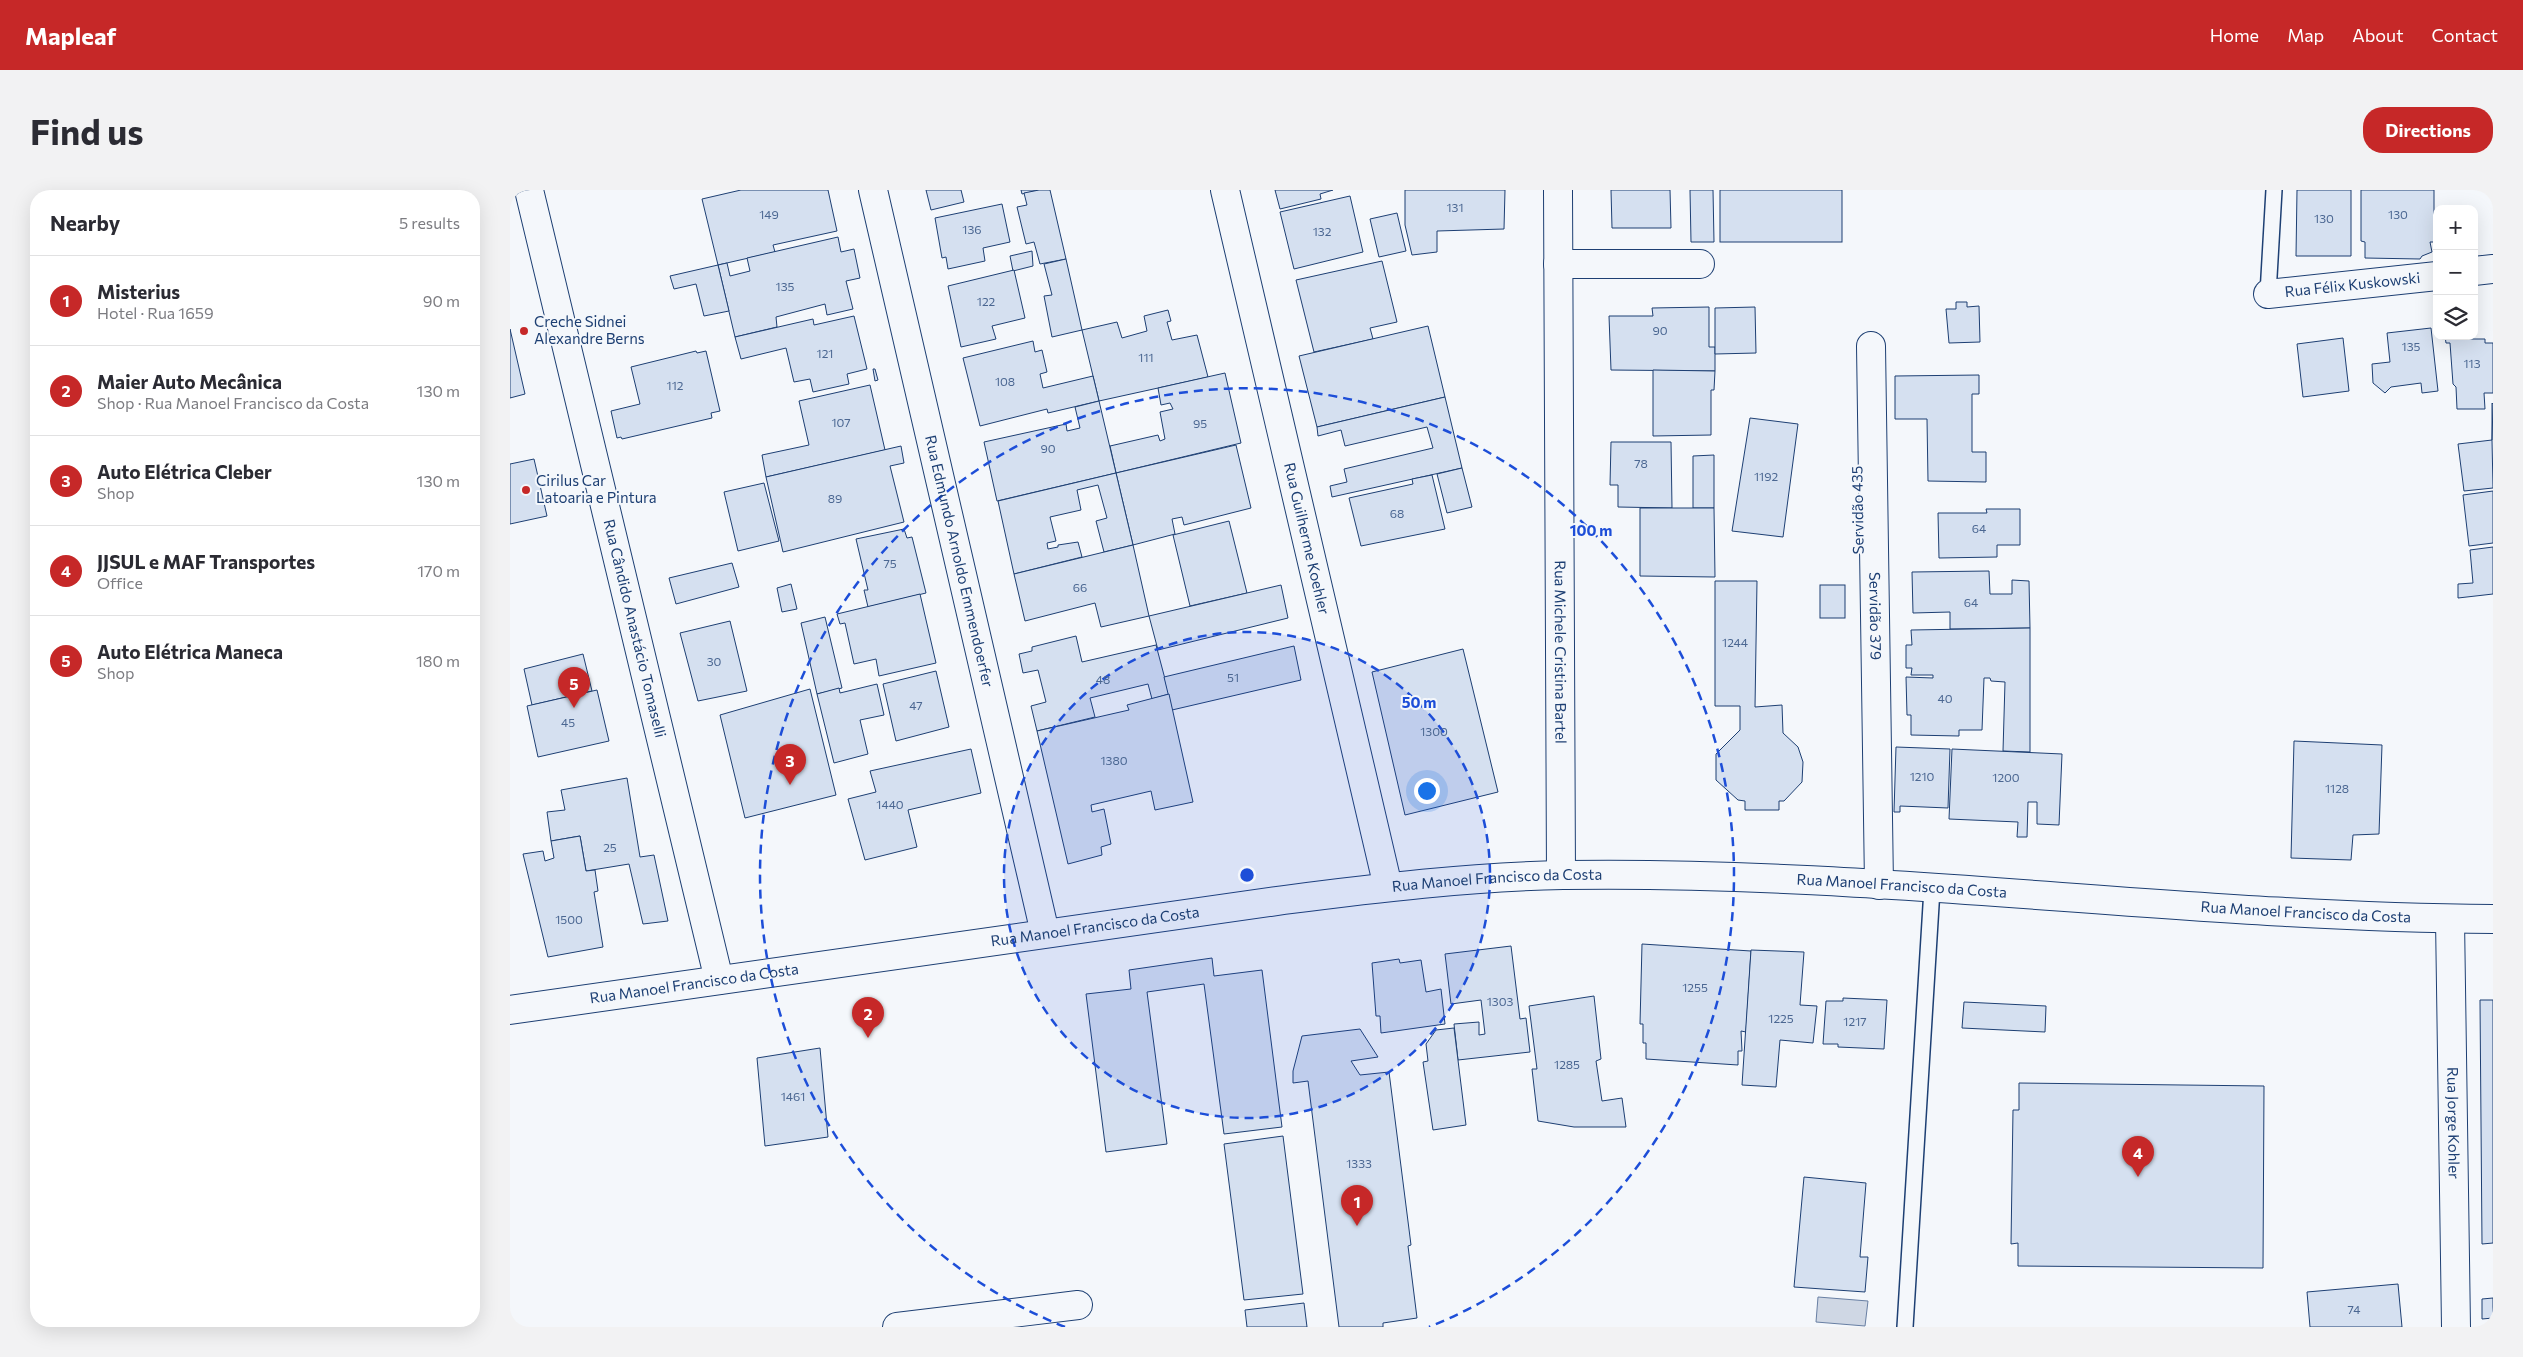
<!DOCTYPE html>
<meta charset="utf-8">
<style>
:root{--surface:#fff;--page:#f2f2f3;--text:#2b2b33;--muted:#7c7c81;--line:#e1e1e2;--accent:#c62828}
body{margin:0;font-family:Commissioner,sans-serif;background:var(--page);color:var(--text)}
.controls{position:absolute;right:15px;top:15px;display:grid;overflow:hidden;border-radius:10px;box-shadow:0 5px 20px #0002}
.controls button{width:45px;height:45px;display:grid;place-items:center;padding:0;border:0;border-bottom:1px solid var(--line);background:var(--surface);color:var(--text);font:25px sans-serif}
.you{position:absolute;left:916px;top:600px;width:18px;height:18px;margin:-12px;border:4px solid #fff;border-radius:50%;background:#1a73e8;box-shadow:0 0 0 8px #1a73e833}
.badge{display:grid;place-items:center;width:32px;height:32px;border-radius:50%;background:var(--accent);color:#fff;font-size:16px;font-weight:700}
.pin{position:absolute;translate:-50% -41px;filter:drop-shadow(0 1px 2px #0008)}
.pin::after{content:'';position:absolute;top:26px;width:18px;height:15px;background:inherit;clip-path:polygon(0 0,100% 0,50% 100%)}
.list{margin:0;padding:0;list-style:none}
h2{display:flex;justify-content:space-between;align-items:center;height:65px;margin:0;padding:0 20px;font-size:21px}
h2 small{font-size:16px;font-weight:400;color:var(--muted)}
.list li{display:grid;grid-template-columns:32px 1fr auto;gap:15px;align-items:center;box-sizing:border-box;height:90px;padding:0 20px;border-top:1px solid var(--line)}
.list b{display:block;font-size:19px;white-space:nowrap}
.list p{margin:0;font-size:16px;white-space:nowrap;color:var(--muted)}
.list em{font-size:16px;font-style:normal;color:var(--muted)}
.icon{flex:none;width:28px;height:28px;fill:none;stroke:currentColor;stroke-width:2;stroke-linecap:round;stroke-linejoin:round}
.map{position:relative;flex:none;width:1983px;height:1137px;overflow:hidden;border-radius:20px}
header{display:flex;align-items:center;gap:30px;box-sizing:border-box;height:70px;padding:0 25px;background:var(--accent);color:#fff}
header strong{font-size:24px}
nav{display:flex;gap:28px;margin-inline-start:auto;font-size:18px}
.intro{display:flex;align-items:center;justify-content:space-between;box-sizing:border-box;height:120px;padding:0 30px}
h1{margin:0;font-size:35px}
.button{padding:12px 22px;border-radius:20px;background:var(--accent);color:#fff;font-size:18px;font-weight:700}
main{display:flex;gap:30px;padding:0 30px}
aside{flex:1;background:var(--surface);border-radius:20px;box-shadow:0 5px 20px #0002}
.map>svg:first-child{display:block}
.water{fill:#cfd7e4;stroke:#687fa3}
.building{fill:#d5e0f0;stroke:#1d3f73}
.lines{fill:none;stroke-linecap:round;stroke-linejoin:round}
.lane-casing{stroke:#1d3f73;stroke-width:18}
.street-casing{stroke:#1d3f73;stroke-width:30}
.secondary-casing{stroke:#1d3f73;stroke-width:30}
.lane{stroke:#f4f7fb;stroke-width:15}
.street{stroke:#f4f7fb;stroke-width:28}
.secondary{stroke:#f4f7fb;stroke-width:28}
.ring{fill:none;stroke:#1d4ed8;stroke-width:2.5;stroke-dasharray:9 6}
.poi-dot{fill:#c62828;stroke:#f4f7fb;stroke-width:2}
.labels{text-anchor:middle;stroke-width:4;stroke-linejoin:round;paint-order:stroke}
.number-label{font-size:12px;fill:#4b6792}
.street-label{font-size:15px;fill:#1d3f73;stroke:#f4f7fb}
.poi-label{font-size:15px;fill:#1d3f73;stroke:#f4f7fb;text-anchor:start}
.centre{fill:#1d4ed8;stroke:#f4f7fb;stroke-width:2.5}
.ring-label{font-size:15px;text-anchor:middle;font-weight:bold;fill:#1d4ed8;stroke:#f4f7fb;stroke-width:4;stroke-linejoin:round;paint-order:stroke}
</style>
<header>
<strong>Mapleaf</strong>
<nav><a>Home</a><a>Map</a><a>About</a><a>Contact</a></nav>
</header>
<div class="intro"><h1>Find us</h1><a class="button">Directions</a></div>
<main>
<aside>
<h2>Nearby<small>5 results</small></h2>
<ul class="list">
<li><span class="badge">1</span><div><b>Misterius</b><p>Hotel · Rua 1659</p></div><em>90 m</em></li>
<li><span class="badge">2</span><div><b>Maier Auto Mecânica</b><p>Shop · Rua Manoel Francisco da Costa</p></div><em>130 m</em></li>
<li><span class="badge">3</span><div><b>Auto Elétrica Cleber</b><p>Shop</p></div><em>130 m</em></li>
<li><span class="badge">4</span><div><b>JJSUL e MAF Transportes</b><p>Office</p></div><em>170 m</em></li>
<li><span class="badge">5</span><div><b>Auto Elétrica Maneca</b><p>Shop</p></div><em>180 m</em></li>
</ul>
</aside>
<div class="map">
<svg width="1983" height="1137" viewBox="0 0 1983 1137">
<rect width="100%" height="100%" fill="#f4f7fb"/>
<polygon class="water" points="1308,1107 1358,1111 1355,1136 1306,1132"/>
<g class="building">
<polygon points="231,0 318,0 327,41 263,55 265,62 208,75 192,9"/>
<polygon points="416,0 451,0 454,12 421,20"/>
<polygon points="511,0 529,0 512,4"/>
<polygon points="529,0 540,0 556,69 530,74 524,52 516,54 507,17 517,15 514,3"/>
<polygon points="765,0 823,0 810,4 811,9 770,19"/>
<polygon points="895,0 995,0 994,39 927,41 927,62 902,65 895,35"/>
<polygon points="1101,0 1160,0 1161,38 1102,38"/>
<polygon points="1180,0 1203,0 1204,52 1181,52"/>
<rect x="1210" y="0" width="122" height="52"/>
<polygon points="1787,0 1841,0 1841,66 1786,66"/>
<polygon points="1851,0 1924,0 1924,52 1920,52 1922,62 1912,66 1910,69 1855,68 1855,52 1851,51"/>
<polygon points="840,6 853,62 784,79 770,22"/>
<polygon points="492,14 500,52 473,58 475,71 438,79 436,67 432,68 425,28"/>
<polygon points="887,23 896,61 869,67 860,29"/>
<polygon points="328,47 331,62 344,59 350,88 336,91 343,119 317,125 315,114 266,127 267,137 225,147 208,75 217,73 220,86 240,81 237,68"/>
<polygon points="522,61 523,76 503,81 500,66"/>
<polygon points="556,69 572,140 542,147 534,106 542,105 534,74"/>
<polygon points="872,71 887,132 860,138 863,149 804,162 786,90"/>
<polygon points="208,75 219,121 194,126 186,94 164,99 160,86"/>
<polygon points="504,80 515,128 482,136 486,149 451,157 438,96"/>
<polygon points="1446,112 1457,112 1457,117 1469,116 1470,152 1439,153 1436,119 1446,119"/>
<polygon points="1199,117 1199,157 1205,157 1205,181 1101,180 1099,126 1143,126 1142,118"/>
<polygon points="1245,117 1246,163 1205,164 1205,118"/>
<polygon points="658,120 661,131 657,132 662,150 687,145 698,187 589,211 572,140 607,132 612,148 637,141 634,126"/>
<polygon points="344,126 357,179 337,184 339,194 303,202 300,189 284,192 276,158 231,169 225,147 303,129 304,135"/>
<polygon points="918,136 935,207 807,237 789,166"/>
<polygon points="1921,138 1928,201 1912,203 1911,193 1881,197 1875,203 1863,193 1862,174 1880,172 1877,143"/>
<polygon points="0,139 15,204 0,208"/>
<polygon points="1935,146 1955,146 1955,149 1975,149 1975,153 1983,153 1983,203 1974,203 1975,219 1947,219 1946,197 1943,194 1940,153 1936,153"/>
<polygon points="1833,148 1839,201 1793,207 1787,154"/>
<polygon points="523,151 525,162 532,160 537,182 530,184 533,198 583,186 589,211 538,223 537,219 470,236 453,168"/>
<polygon points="186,161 187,163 196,161 210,221 201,223 202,228 112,249 111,247 107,248 101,221 130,214 121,177"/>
<polygon points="363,179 365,179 368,190 365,191"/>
<polygon points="1143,180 1205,181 1204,200 1201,200 1201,245 1143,246"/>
<polygon points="715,183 731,253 606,283 600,256 648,245 650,251 655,249 650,222 663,219 660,213 651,215 648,198"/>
<polygon points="1469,185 1469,204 1462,204 1462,262 1476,262 1476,292 1418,291 1417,229 1385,229 1385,186"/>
<polygon points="360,195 375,260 256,287 252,265 299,255 289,211"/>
<polygon points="935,207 952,278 822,307 820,296 837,292 834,279 923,258 917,237 835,256 831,240 808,246 807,237"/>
<polygon points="589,211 606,283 487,311 474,252 556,234 557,241 570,238 565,217"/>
<polygon points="1982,213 1983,214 1982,250"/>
<polygon points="1240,228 1288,234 1273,347 1222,341"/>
<polygon points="1982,250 1983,298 1954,301 1948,254"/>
<polygon points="1101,252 1161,252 1162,318 1108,317 1108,295 1100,295"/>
<polygon points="726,255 741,318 674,335 672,327 662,329 665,344 623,355 606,283"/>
<polygon points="391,256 394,273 380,276 394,332 273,362 256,287"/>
<polygon points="1204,265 1204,318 1183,318 1183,266"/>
<polygon points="24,269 37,326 0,334 0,274"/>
<polygon points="952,278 962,317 937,323 927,284"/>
<polygon points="606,283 623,355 594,362 586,331 597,328 588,295 567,300 571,320 540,327 546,351 537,353 538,359 548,357 548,355 568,352 572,367 504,384 488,311"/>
<polygon points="922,285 935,339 851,356 839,308 903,294 902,289"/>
<polygon points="254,293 269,351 228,361 214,302"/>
<polygon points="1983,301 1983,353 1959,356 1953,305"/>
<polygon points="1130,318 1204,318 1205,387 1130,386"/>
<polygon points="1476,319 1510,319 1510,355 1487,355 1487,367 1429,368 1428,323 1477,323"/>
<polygon points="719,331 737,403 680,416 663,345"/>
<polygon points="394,339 397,348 402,347 416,403 358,417 354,400 358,400 346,349"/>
<polygon points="623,355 639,426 591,437 585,413 515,431 504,384"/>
<polygon points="1983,357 1983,404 1948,408 1948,394 1963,393 1960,360"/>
<polygon points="222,373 229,397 166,414 159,388"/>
<polygon points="1479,381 1480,404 1502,404 1502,390 1519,391 1520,438 1440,439 1440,422 1403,423 1402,382"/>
<polygon points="1205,391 1247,391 1245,517 1272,515 1273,543 1288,557 1293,572 1292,592 1274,611 1269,611 1269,620 1235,620 1235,611 1228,610 1206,590 1206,564 1230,540 1230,516 1205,516"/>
<polygon points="281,394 287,419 272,422 267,398"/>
<polygon points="771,395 778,428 648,460 639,426"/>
<rect x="1310" y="395" width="25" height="33"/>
<polygon points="410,404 426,473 369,486 366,469 344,474 335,433 330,434 327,424"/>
<polygon points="315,427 332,498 307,504 291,433"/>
<polygon points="220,431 237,501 188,511 170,443"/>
<polygon points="1520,438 1520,562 1493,561 1495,492 1481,491 1480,488 1474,488 1472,540 1449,540 1449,546 1401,545 1401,525 1397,525 1396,487 1423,488 1423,485 1401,485 1402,478 1396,478 1396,455 1402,455 1401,440"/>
<polygon points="566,446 572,472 646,455 659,504 642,509 638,494 580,508 585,527 527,541 521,516 536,512 528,480 513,483 509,464 522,461 522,457"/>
<polygon points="784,456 791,490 662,520 654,487"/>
<polygon points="953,459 988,602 895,625 862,482"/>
<polygon points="73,464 82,501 22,515 14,479"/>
<polygon points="426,481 439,537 386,551 373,494"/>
<polygon points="367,494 374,525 350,530 358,564 324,573 307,504 329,498 330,503"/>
<polygon points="300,499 326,605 235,628 210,525"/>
<polygon points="87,500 99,551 28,567 17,516"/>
<polygon points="659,504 683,612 645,620 641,601 581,615 582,622 594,619 601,654 591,657 592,665 558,674 527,541 619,520 617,515"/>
<polygon points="1784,551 1872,555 1869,644 1843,645 1841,670 1781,668"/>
<polygon points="1386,557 1440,559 1438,618 1390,616 1390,622 1384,622"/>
<polygon points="461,559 471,603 398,620 407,657 355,670 338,609 366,602 360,581"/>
<polygon points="1442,559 1552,564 1549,635 1527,634 1527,612 1518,612 1517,647 1507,647 1508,632 1439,629"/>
<polygon points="117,588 130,667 144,665 158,731 133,734 119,674 76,681 70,646 41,651 37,622 55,620 51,600"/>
<polygon points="70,646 76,681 85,680 88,701 84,702 93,757 38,767 13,664 33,661 35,671 44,668 41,651"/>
<polygon points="1132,754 1241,761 1236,842 1231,841 1232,861 1228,861 1228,875 1136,869 1136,853 1133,853 1133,834 1130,834"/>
<polygon points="1001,756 1010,829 1016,828 1020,862 948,870 944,834 969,832 969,845 975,844 971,810 941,814 935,764"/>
<polygon points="1241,760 1294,762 1290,815 1307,816 1303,853 1270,850 1266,897 1232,895"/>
<polygon points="702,768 704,786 752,780 772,937 714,944 694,794 637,802 657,954 596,962 576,804 621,799 619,780"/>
<polygon points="889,769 890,773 911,770 916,802 931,799 935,834 871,843 870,826 866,826 862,773"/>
<polygon points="1084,806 1091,869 1086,871 1092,911 1112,908 1116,937 1064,937 1028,931 1022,879 1027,879 1019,816"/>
<polygon points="1333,808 1377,810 1374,859 1328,857 1328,854 1313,854 1316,811 1333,811"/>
<polygon points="1970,810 1983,810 1983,1053 1972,1054"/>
<polygon points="1454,812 1536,816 1535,842 1452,838"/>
<polygon points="944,838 956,935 923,940 913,872 918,871 916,854 926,840"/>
<polygon points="850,839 868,867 841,871 850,885 879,882 901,1055 898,1056 907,1128 873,1133 873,1137 829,1137 798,891 783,893 783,881 792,846"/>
<polygon points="310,858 318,947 255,956 247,868"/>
<polygon points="1509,893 1754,896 1753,1078 1508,1076 1508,1053 1501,1054 1503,920 1509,920"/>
<polygon points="773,946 793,1104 734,1110 714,954"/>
<polygon points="1294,987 1356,993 1350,1067 1358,1067 1355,1102 1284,1097"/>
<polygon points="1888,1094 1892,1137 1800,1137 1797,1102"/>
<polygon points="1983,1108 1983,1128 1972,1129 1972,1109"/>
<polygon points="794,1113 797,1137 737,1137 735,1120"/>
</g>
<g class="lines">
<defs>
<g id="lane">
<polyline points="1758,104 1764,0"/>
<polyline points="1395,1137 1422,699"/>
</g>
<g id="street">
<path id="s1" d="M19,0L209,790"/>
<path id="s2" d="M363,0L535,743"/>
<path id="s3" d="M715,0L878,697"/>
<path id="s4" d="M1048,0L1051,685"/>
<polyline points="1048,74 1190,74"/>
<polyline points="1964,81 1983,79"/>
<path id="s5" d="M1758,104L1927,86"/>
<path id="s6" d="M1361,156L1369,695"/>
<path id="s7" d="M1940,729L1946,1137"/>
<polyline points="387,1137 568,1115"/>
</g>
<g id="secondary">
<path id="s8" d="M0,820L774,710C867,698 959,687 1053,685C1363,680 1673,727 1983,729"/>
</g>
</defs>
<use href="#lane" class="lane-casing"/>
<use href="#street" class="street-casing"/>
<use href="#secondary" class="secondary-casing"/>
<use href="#lane" class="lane"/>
<use href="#street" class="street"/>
<use href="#secondary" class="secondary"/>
</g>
<circle cx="737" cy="685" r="243" fill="#1d4ed8" fill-opacity=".12"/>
<g class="ring">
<circle cx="737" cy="685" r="243"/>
<path d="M555 1137A487 487 0 1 1 919 1137"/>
</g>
<g class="poi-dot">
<circle cx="14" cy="141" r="5"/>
<circle cx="16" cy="300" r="5"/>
</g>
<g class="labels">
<g class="number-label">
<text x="945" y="22">131</text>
<text x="259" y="29">149</text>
<text x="1888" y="29">130</text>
<text x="1814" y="33">130</text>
<text x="462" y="44">136</text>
<text x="812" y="46">132</text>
<text x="275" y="101">135</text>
<text x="476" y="116">122</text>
<text x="1150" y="145">90</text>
<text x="1901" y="161">135</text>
<text x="315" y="168">121</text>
<text x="636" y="172">111</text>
<text x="1962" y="178">113</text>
<text x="495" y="196">108</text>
<text x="165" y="200">112</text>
<text x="331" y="237">107</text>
<text x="690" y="238">95</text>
<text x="538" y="263">90</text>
<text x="1131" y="278">78</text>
<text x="1256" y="291">1192</text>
<text x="325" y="313">89</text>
<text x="887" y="328">68</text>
<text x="1469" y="343">64</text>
<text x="380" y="378">75</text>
<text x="570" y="402">66</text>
<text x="1461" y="417">64</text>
<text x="1225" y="457">1244</text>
<text x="204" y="476">30</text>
<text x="723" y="492">51</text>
<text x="593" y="494">48</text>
<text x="1435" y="513">40</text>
<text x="406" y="520">47</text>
<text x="58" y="537">45</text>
<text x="924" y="546">1300</text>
<text x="604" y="575">1380</text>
<text x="1412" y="591">1210</text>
<text x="1496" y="592">1200</text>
<text x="1827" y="603">1128</text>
<text x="380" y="619">1440</text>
<text x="100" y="662">25</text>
<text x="59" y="734">1500</text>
<text x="1185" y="802">1255</text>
<text x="990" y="816">1303</text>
<text x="1271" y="833">1225</text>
<text x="1345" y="836">1217</text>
<text x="1057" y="879">1285</text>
<text x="283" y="911">1461</text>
<text x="849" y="978">1333</text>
<text x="1844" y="1124">74</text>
</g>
<g class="street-label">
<text dy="5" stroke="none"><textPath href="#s5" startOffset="85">Rua Félix Kuskowski</textPath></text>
<text transform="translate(1348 320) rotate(-91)" y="5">Servidão 435</text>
<text dy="5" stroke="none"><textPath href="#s3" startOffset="358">Rua Guilherme Koehler</textPath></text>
<text dy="5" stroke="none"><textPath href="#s2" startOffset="381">Rua Edmundo Arnoldo Emmendoerfer</textPath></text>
<text dy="5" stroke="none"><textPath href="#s6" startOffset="270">Servidão 379</textPath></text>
<text dy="5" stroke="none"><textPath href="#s1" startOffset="451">Rua Cândido Anastácio Tomaselli</textPath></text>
<text dy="5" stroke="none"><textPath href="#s4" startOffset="462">Rua Michele Cristina Bartel</textPath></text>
<text dy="5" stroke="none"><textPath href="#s8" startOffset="996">Rua Manoel Francisco da Costa</textPath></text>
<text dy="5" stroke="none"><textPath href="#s8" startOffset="1401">Rua Manoel Francisco da Costa</textPath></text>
<text dy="5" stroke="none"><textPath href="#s8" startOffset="1806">Rua Manoel Francisco da Costa</textPath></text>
<text dy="5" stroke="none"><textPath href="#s8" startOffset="591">Rua Manoel Francisco da Costa</textPath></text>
<text dy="5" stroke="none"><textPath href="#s8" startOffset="186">Rua Manoel Francisco da Costa</textPath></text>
<text dy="5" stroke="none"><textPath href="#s7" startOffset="204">Rua Jorge Kohler</textPath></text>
</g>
<g class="poi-label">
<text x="24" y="137">Creche Sidnei<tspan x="24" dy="17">Alexandre Berns</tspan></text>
<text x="26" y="296">Cirilus Car<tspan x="26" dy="17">Latoaria e Pintura</tspan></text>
</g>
</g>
<circle cx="737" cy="685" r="8" class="centre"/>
<g class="ring-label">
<text x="1081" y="346">100 m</text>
<text x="909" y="518">50 m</text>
</g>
</svg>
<div class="controls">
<button>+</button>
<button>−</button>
<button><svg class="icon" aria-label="layers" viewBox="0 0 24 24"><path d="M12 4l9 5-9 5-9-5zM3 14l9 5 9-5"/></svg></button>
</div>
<div class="you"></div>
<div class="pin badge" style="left:847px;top:1036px">1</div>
<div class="pin badge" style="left:358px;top:848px">2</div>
<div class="pin badge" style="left:280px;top:595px">3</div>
<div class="pin badge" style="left:1628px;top:987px">4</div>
<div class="pin badge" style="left:64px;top:518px">5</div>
</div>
</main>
